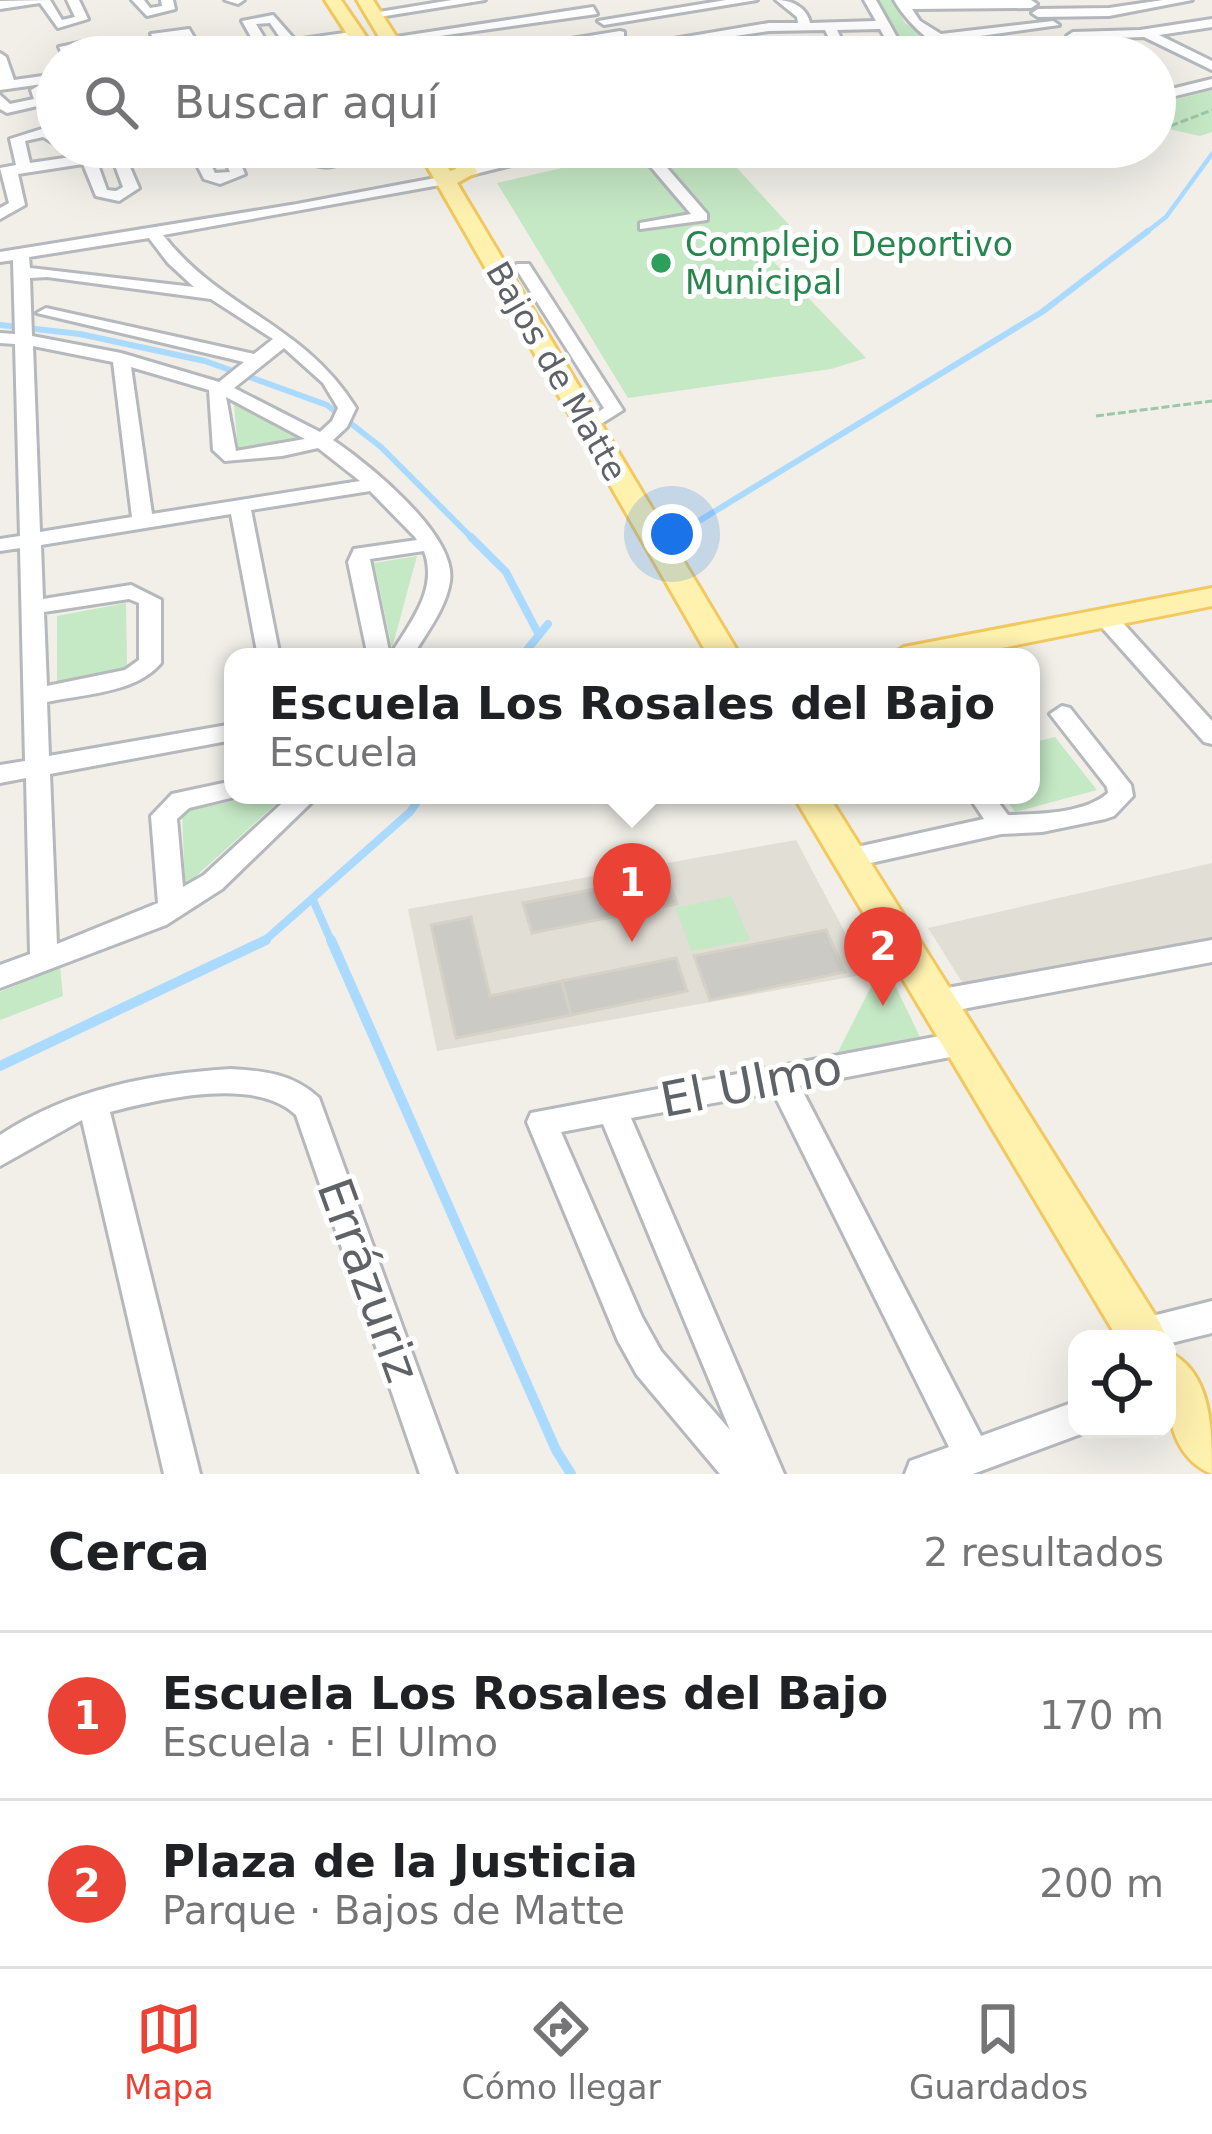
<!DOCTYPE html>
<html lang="es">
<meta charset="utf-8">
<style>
:root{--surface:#fff;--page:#f2f2f2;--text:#202124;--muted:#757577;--line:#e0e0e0;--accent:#ea4335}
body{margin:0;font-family:"DejaVu Sans",sans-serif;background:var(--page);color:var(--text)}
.controls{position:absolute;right:36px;bottom:36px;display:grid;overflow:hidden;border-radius:24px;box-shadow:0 12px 48px #0002}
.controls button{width:108px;height:108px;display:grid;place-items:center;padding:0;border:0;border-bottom:3px solid var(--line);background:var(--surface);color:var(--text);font:60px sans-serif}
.you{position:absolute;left:672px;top:534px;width:42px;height:42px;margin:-30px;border:9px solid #fff;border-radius:50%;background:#1a73e8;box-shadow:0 0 0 18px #1a73e833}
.badge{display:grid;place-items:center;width:78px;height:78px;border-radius:50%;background:var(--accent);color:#fff;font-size:39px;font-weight:700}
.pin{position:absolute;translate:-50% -99px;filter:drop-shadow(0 3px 6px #0008)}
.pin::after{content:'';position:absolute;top:63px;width:42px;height:36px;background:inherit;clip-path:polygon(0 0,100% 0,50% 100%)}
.popup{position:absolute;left:224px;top:648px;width:816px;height:156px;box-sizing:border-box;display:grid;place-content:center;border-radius:24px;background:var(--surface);filter:drop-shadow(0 3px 9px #0005);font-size:39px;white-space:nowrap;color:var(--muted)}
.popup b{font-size:45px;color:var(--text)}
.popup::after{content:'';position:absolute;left:50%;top:100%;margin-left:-24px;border:24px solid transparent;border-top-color:var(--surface)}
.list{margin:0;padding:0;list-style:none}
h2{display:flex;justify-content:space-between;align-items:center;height:156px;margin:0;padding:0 48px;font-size:51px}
h2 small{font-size:39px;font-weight:400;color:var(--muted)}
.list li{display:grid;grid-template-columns:78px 1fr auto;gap:36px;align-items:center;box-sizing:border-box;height:168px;padding:0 48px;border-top:3px solid var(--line)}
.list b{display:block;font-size:45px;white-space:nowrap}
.list p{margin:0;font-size:39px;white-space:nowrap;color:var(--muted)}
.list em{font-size:39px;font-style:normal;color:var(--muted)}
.icon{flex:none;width:66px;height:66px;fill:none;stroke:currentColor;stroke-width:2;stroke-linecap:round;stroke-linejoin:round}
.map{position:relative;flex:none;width:1212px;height:1474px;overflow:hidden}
.search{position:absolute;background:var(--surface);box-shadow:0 12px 48px #0002;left:36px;right:36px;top:36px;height:132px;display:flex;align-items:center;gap:30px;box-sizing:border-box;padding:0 42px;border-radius:66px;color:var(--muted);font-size:45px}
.sheet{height:492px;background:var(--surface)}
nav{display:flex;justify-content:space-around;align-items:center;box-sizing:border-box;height:168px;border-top:3px solid var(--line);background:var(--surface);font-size:33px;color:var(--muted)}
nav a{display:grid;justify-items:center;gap:6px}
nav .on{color:var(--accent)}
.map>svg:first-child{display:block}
.education{fill:#e1ded6}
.green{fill:#c5e8c5}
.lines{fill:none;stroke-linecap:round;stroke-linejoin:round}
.stream-far3{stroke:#aadaff;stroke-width:4.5}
.stream-far2{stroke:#aadaff;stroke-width:6}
.stream-far1{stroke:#aadaff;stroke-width:8}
.stream{stroke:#aadaff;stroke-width:10}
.building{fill:#cccac5;stroke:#d6d1c6;stroke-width:3}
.minor-casing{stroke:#b5b8bc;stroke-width:6}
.major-casing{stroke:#f2c960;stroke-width:6}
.path{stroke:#9cc7a9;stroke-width:3;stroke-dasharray:8 3;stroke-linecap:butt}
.minor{fill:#fff;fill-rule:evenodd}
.major{fill:#fff2af;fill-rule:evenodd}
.leisure-dot{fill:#2e9e5b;stroke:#fff;stroke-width:4.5}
.labels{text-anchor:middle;stroke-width:10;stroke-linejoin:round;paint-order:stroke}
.far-leisure-label{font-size:33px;fill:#27864d;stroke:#fff;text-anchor:start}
.far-street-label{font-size:33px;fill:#5f6368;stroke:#fff}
.near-street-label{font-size:48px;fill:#5f6368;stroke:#fff}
</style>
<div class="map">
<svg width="1212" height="1474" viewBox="0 0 1212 1474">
<rect width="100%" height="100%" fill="#f1efe8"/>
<g class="education">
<polygon points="796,840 867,974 437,1051 408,909"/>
<polygon points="1212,863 1212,942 967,990 928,928"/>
</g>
<g class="green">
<polygon points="876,0 893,0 905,23 958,57 907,57"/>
<polygon points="1212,90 1212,132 1200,136 1155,126 1155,105"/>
<polygon points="651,147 718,147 790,226 749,236 866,358 831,369 628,398 497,183"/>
<polygon points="234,405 306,436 238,449"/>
<polygon points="417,556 392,648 374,563"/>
<polygon points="126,603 127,668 57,682 57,616"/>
<polygon points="1055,737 1097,790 1015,812 1003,795 1031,795 1031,743"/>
<polygon points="263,795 286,795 185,886 182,812"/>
<polygon points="731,896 750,940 692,951 675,908"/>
<polygon points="60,967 63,996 0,1020 0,992"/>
<polygon points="889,973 920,1037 837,1054 877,975"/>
</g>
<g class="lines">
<polyline class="stream-far3" points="1144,234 1166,217 1212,154"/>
<g class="stream-far2">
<polyline points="0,325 80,334 205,361 327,405 381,447 474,540"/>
<polyline points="671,538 1042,312 1148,231"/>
</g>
<g class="stream-far1">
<polyline points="471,537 506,572 539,635"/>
<polyline points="521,657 548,624"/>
<polyline points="313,900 332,943"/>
<polyline points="262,943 410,812 422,795"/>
</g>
<g class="stream">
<polyline points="331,940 556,1450 571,1474"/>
<polyline points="0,1066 266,940"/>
</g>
</g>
<g class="building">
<polygon points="666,875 677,904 532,933 523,903"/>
<polygon points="471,917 490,996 562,981 571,1015 456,1038 431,925"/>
<polygon points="826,930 845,972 710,1000 694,956"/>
<polygon points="676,958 687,991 571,1015 562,981"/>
</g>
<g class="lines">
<defs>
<g id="minor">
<polygon points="50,0 62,20 75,17 67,0 79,0 88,19 58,28 40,3 0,9 0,1"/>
<polygon points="132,0 144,0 150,8 162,6 161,0 173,0 175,9 147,16"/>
<polygon points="225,0 244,0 238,4"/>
<polygon points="452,0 485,0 373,18 367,14"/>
<polygon points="726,0 757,0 604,25 598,21"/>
<path d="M776,0C791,0 807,7 810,23L876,21L864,0H876L908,57H896L880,29L837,30L840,36L833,48L798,57H777L824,42L828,36L825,30L769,31L632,51L626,47L769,23H798L797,17Z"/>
<path d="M894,0H1031L1037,4L1031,8L912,9L920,21L941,34L1053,21L1059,25L951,40L975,57C942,57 909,26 894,0Z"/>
<polygon points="1163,0 1192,0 1109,16 1038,17 1032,13 1038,9 1109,8"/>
<polygon points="593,7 597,14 389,43 383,39"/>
<path d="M273,15L295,40L358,31L364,35L233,57H194L181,36L165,37L175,57H163L151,34L189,29L204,54L256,46L242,21ZM270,23L283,42L268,44L256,24Z"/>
<polygon points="1212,19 1212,27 1159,35 1212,61 1212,70 1144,37 1089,39 1091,42 1085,46 1023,57 996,57 1077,40 1067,36 1073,32 1140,30"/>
<polygon points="620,31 624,32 624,38 494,57 461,57"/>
<polygon points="94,40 107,57 95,57 90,48 73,50 76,57 64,57 59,47"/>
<polygon points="0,53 6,57 14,80 57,74 57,82 0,90"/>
<polygon points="1212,79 1212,87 1155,101 1155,93"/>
<polygon points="38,86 45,90 46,104 7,113 0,109 0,95 10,104 34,99 31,90"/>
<path d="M45,128L57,134V145L43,137L25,141L30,163L140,147H176L126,158L139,188L119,201L96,196L83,164L18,174L25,205L0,219V208L9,203L0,168L16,165L10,139ZM113,160L123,187L116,191L107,190L97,162Z"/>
<polygon points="188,147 202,147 215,173 230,172 219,147 233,147 245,174 220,184 204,179"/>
<path d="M297,147H311L317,156H333L330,147H344L348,158C336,170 323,167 307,163Z"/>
<polygon points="558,147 584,147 467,176 460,172"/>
<polygon points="634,147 649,147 707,214 707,220 640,229 640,223 691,214"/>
<path d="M446,176L453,180L451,183L163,235C221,310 303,323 356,408L347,427L333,440C368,464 457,535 450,581C446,609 426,633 412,657H368L348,562L354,549L417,540L415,537L370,491L251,510L280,657H258L231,514L41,545L43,599L131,585L161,600V663C136,693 84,694 47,702L49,756L233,724V740L50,774L57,944L158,903L151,816L172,794L233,781V795H243L189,808L177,819L183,887L204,875L291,795H319L222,889L166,925L0,988V965L30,954L26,778L0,783V765L25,761L20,548L0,551V539L20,536L15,344L0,343V333L15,334L13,260L0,262V252L297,204ZM149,238L168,263L194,287L30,268L29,257ZM47,277L211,299L273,339L254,354L46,308L37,313L244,362L219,382L121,353L32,336L30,278ZM33,346L113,362L132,517L40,532ZM284,348L323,383L338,408L332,421L320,432L234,388ZM131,367L209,390L213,450L225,461L282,456L318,448L360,481L152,514ZM226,397L305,439L236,451ZM424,551C439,590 409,624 390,656L370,559ZM129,599L139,603V660L125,670L47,686L44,612Z"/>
<polygon points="517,264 529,264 623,410 588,432 579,426 604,408 515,267"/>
<polygon points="1105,610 1113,612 1212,721 1212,744 1204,742 1097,622 1094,617 1097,612"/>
<path d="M1062,706L1070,708L1131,785L1133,796L1114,816L1105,819L1042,832L1001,834L848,868L839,865L835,858L839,851L984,819L968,795H993L1008,815C1039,814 1084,814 1108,793L1107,787L1050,714Z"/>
<polygon points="1212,940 1212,962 936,1014 926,1010 922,1002 926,994 936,990"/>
<path d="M961,1032L971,1035L976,1044L971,1053L800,1086L981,1436L1077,1401V1429L1089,1431L973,1474H905L910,1461L949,1447L773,1092L631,1118L784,1474H720L637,1375L618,1341L527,1122L531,1113ZM603,1124L730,1430L661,1351L642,1317L561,1132Z"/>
<path d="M231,1069C265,1071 293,1074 319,1098L456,1474H420L296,1115C256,1076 160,1099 110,1112L200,1474H164L82,1120L0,1166V1135C70,1089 149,1074 231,1069Z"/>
<polygon points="1212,1301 1212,1333 1167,1344 1167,1339 1126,1339 1124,1334 1129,1322"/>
</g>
<g id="major">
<polygon points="325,0 341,0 380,57 362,57"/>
<polygon points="357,0 373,0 409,57 391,57"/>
<polygon points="416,147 436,147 450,171 456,169 445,147 465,147 477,172 457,183 741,657 709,657"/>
<polygon points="1212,588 1212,606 956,657 888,657 904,647"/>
<polygon points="793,795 828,795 1160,1323 1167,1339 1167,1340 1118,1339"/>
<path d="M1167,1351C1212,1372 1212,1428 1212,1474C1163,1453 1167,1396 1167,1351Z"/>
</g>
</defs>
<use href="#minor" class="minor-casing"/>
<use href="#major" class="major-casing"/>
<g class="path">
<polyline points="1160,130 1212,110"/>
<polyline points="1096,416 1212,401"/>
</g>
<use href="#minor" class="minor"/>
<use href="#major" class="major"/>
</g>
<circle class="leisure-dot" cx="661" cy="263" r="12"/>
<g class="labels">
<g class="far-leisure-label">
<text x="685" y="256">Complejo Deportivo<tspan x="685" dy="38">Municipal</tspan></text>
</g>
<g class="far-street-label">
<text transform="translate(557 371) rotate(60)" y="12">Bajos de Matte</text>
</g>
<g class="near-street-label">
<text transform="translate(751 1083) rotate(-11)" y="17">El Ulmo</text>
<text transform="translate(369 1280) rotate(70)" y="17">Errázuriz</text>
</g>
</g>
</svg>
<div class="controls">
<button><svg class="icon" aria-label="locate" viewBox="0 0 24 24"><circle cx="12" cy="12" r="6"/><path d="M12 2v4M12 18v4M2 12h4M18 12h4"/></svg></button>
</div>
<div class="you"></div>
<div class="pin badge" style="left:632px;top:942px">1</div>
<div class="popup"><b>Escuela Los Rosales del Bajo</b>Escuela</div>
<div class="pin badge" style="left:883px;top:1006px">2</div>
<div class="search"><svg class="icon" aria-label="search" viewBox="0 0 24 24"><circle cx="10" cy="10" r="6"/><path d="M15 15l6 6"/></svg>Buscar aquí</div>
</div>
<section class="sheet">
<h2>Cerca<small>2 resultados</small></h2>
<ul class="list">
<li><span class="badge">1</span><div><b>Escuela Los Rosales del Bajo</b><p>Escuela · El Ulmo</p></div><em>170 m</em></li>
<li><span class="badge">2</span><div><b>Plaza de la Justicia</b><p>Parque · Bajos de Matte</p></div><em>200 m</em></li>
</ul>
</section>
<nav>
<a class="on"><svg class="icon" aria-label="map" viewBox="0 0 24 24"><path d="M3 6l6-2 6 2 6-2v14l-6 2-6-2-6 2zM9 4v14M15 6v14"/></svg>Mapa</a>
<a><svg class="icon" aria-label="directions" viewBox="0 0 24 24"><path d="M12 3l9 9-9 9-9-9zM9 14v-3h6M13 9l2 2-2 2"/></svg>Cómo llegar</a>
<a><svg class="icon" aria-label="saved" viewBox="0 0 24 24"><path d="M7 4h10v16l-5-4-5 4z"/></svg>Guardados</a>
</nav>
